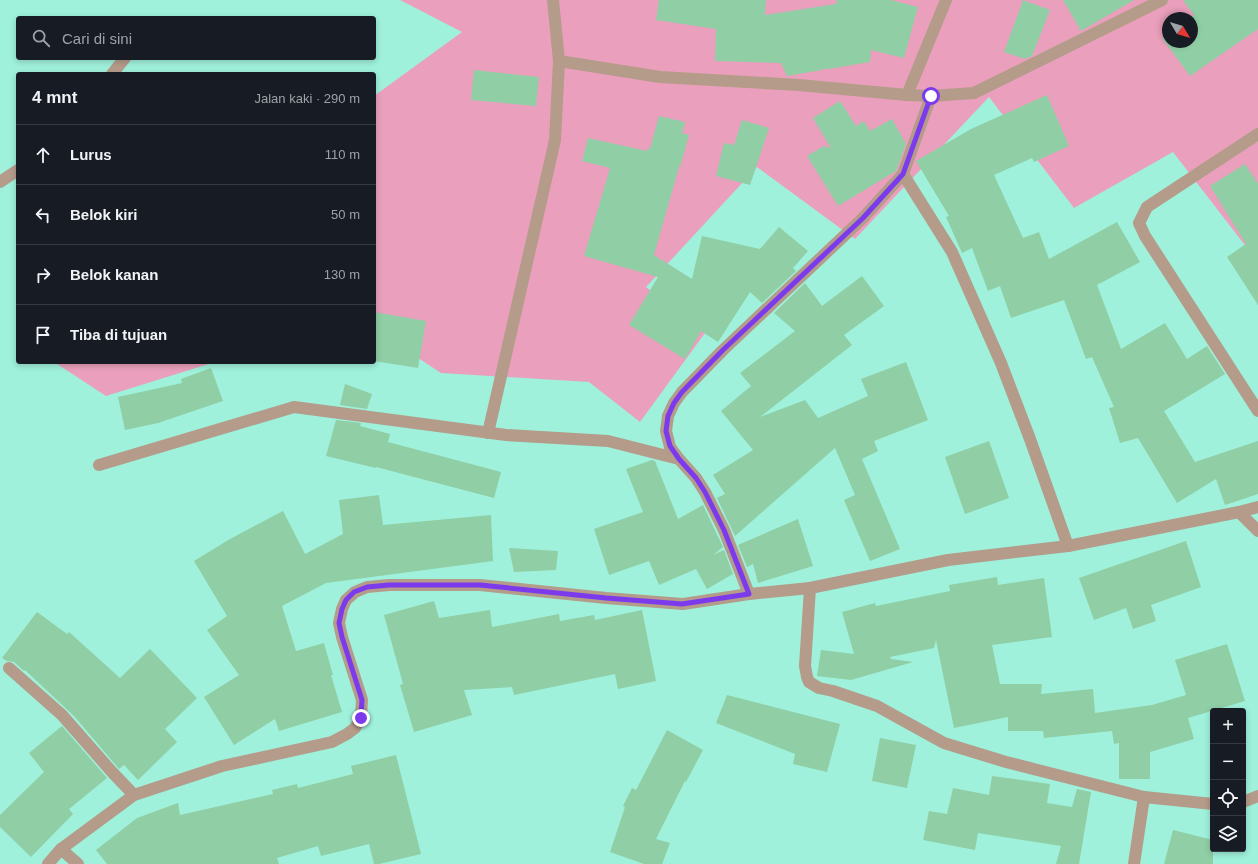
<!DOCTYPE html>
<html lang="id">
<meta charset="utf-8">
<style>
:root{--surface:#171b24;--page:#242831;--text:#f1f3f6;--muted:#9ea1a6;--line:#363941}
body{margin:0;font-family:Helvetica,sans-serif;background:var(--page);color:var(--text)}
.controls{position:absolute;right:12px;bottom:12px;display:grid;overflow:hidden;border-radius:4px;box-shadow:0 2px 6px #0003}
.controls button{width:36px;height:36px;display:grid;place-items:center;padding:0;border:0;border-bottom:1px solid var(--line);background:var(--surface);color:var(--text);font:20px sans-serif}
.compass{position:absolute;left:1162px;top:12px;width:36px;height:36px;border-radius:50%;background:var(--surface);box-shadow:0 2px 6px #0003;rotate:128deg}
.stop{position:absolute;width:12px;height:12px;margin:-9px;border:3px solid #7c3aed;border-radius:50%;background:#fff}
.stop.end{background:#7c3aed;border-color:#fff;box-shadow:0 1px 4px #0008}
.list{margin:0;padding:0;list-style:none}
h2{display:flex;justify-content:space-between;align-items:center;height:52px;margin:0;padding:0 16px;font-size:17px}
h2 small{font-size:13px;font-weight:400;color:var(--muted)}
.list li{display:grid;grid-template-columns:26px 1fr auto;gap:12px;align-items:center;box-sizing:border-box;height:60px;padding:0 16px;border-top:1px solid var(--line)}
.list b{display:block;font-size:15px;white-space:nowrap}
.list em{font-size:13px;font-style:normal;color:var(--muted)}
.icon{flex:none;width:22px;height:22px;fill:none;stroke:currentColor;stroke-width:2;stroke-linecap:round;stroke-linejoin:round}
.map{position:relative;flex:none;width:1258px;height:864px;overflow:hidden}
.search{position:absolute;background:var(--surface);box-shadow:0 2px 6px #0003;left:16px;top:16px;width:360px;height:44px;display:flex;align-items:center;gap:10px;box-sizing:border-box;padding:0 14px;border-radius:4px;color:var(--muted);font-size:15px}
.panel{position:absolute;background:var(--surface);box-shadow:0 2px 6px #0003;left:16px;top:72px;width:360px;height:292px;border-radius:4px}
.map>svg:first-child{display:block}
.green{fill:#eaa0bc;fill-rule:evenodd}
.building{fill:#90cea5}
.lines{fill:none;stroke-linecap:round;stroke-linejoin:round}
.minor{stroke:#b49b8a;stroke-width:12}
.route{stroke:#7c3aed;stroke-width:5}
</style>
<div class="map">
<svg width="1258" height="864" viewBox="0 0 1258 864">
<rect width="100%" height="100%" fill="#9ff1db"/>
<g class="green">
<path d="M400,0H1258V262L1173,152L1074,208L989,97L855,239L757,167L646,287L705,333L640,422L589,382L441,373L374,329V96L462,32ZM1168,18H1192V42H1168Z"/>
<polygon points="54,362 215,362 106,396"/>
</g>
<g class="building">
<polygon points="659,0 766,0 765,15 836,4 837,0 891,0 918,7 904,58 871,50 870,62 828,69 821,69 822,70 787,76 781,63 715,61 716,29 656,20"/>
<polygon points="1023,0 1050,10 1032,56 1025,59 1004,52"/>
<polygon points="1063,0 1134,0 1081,31"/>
<polygon points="1183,0 1258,0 1258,29 1190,76 1162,38 1168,34 1168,42 1192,42 1192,18 1190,18 1194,15"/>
<polygon points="474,70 539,77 536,106 471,100"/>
<polygon points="1047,95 1069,146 1034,162 1032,158 994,175 1023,238 1039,232 1049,259 1117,222 1140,262 1097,285 1121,349 1165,323 1187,359 1207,346 1225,374 1164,411 1195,462 1258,441 1258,494 1225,505 1216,479 1177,503 1138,438 1120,443 1109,408 1114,407 1092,357 1086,359 1064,300 1011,318 1000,286 988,291 972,248 962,253 946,217 949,216 916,161 971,129"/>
<polygon points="840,101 856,126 864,121 870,131 892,119 906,144 896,171 838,206 807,156 824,146 831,148 813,118"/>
<polygon points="659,116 685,122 682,133 689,135 680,167 679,167 654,255 692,279 702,236 760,249 779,227 808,251 793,268 796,271 762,303 750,292 718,342 701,331 685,359 629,325 658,277 584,256 610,168 582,161 588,138 647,151 648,148 650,149"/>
<polygon points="742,120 769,128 750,185 716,176 724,143 734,145"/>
<polygon points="1245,164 1258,184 1258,305 1227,257 1246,244 1210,186"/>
<polygon points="862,276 884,306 844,335 852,345 760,417 805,400 818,418 868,396 861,379 906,362 928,420 874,441 878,451 862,459 900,549 870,561 844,500 855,495 835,448 735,536 717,498 725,494 713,475 753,450 721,411 751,386 740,373 795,331 774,313 805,283 822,306"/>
<polygon points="374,312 426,321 418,368 374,361"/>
<polygon points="211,368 223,401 158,423 125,430 118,397 182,383 181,379"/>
<polygon points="345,384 372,394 367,409 340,405"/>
<polygon points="336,420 361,423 360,426 390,434 388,442 501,472 494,498 376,467 376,468 326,456"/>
<polygon points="989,441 1009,498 965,514 945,457"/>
<polygon points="652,460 655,461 678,519 703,505 723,547 713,555 724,550 733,574 707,589 696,569 659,585 649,561 609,575 594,529 643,512 626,469"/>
<polygon points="379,495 383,525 491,515 493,561 326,583 282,606 296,651 324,643 333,675 331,675 342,712 279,731 275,719 234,745 204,697 239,675 207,630 227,616 194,561 230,539 283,511 305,554 343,534 339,500"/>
<polygon points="798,519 813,566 758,583 753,564 747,567 738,545"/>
<polygon points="1186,541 1201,587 1151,605 1156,621 1133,629 1126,608 1094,620 1079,578"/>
<polygon points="509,548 558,551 556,570 514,572"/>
<polygon points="997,577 998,585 1044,578 1052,637 992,645 1000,684 1042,684 1041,694 1093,689 1095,713 1152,705 1186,695 1175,660 1227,644 1245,701 1188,718 1194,739 1150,752 1150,779 1119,779 1119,743 1114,744 1112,731 1044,738 1043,731 1008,731 1008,717 954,728 936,640 934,648 890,657 891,659 913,662 851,680 817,676 821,650 854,654 842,612 875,603 876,606 950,591 949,585"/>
<polygon points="434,601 439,618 490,610 492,627 559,614 560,621 594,615 595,620 642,610 656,681 618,689 615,674 514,695 512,687 464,690 472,715 414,732 400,685 403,684 384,615"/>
<polygon points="37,612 67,634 69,632 120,678 150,649 197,698 165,729 177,742 138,780 124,765 119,769 74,716 25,670 24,671 14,662 7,661 2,658"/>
<polygon points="727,695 840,724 827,772 793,764 795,754 716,723"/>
<polygon points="62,726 107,778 69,809 73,814 31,857 0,827 0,815 44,772 29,753"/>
<polygon points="667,730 703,750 686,782 685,781 656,839 670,843 662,864 644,864 610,852 625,807 623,806 632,788 636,790"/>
<polygon points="880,738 916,745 907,788 872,781"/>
<polygon points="396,755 421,854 379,864 374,864 369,844 321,856 318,846 277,858 279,864 107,864 96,850 137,818 178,803 180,815 273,794 272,790 297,784 298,788 353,774 351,766"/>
<polygon points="992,776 1050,784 1047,803 1072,807 1077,789 1091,792 1079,864 1056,864 1061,846 978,833 975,850 923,840 929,811 947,814 953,788 989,795"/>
<polygon points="1173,830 1213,840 1213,864 1164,864"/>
</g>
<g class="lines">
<g class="minor">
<polyline points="559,61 660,77 799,85 907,95 931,96 974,93 1162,0"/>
<polyline points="112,74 125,58"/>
<polyline points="907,95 946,0"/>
<polyline points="1258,134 1147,207 1139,223 1145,236 1258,411"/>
<polyline points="903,174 952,252 1001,363 1030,439 1068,546"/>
<polyline points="0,182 18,170"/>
<polyline points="488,433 555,140 559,61 553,0"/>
<polyline points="99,465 294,407 506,435 608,441 679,459"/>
<polyline points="1239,512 1258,531"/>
<polyline points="810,588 805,666 807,677 809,682 819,688 833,691 877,706 944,743 1006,762 1144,797 1213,804"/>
<polyline points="749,594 724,530 705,492 696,478 679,459 670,447 666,431 668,416 674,403 682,392 723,350 863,218 903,174 931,96"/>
<polyline points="9,668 62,715 112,772 134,795"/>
<polyline points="1243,802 1258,796"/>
<polyline points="61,849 78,864"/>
<polyline points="48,864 61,849 134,795 222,766 332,742 347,734 355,728 361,718 362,700 342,637 339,623 342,609 346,600 355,592 367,587 389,585 480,585 606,598 683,604 749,594 810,588 948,560 1068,546 1239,512 1258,507"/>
<polyline points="1134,864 1144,797"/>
</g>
</g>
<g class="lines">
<polyline class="route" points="361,718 362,700 342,637 339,623 342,609 346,600 354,592 367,587 389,585 480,585 606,598 682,604 749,594 724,530 705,492 696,478 679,459 670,446 666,431 668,416 674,403 682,392 723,350 863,218 903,174 931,96"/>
</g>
</svg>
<div class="controls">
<button>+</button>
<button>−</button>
<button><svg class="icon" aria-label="locate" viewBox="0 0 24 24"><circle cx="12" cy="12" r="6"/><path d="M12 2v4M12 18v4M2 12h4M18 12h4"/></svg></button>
<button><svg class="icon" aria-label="layers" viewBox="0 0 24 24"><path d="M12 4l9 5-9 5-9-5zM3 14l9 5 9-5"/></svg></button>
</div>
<svg class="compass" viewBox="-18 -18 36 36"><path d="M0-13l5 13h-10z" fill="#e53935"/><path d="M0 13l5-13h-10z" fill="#9ea1a6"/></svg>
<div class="stop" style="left:931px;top:96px"></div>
<div class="stop end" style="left:361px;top:718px"></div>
<div class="search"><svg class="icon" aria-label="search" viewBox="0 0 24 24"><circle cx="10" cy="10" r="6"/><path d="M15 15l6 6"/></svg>Cari di sini</div>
<section class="panel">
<h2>4 mnt<small>Jalan kaki · 290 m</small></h2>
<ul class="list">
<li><svg class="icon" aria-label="ahead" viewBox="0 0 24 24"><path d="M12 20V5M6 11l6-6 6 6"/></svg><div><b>Lurus</b></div><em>110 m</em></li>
<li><svg class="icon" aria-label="left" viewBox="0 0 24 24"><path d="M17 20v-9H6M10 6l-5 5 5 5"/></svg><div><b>Belok kiri</b></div><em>50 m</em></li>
<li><svg class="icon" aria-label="right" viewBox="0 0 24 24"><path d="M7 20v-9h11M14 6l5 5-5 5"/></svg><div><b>Belok kanan</b></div><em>130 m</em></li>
<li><svg class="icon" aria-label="arrive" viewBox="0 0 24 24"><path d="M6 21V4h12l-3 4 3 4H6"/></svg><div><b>Tiba di tujuan</b></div></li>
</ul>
</section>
</div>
